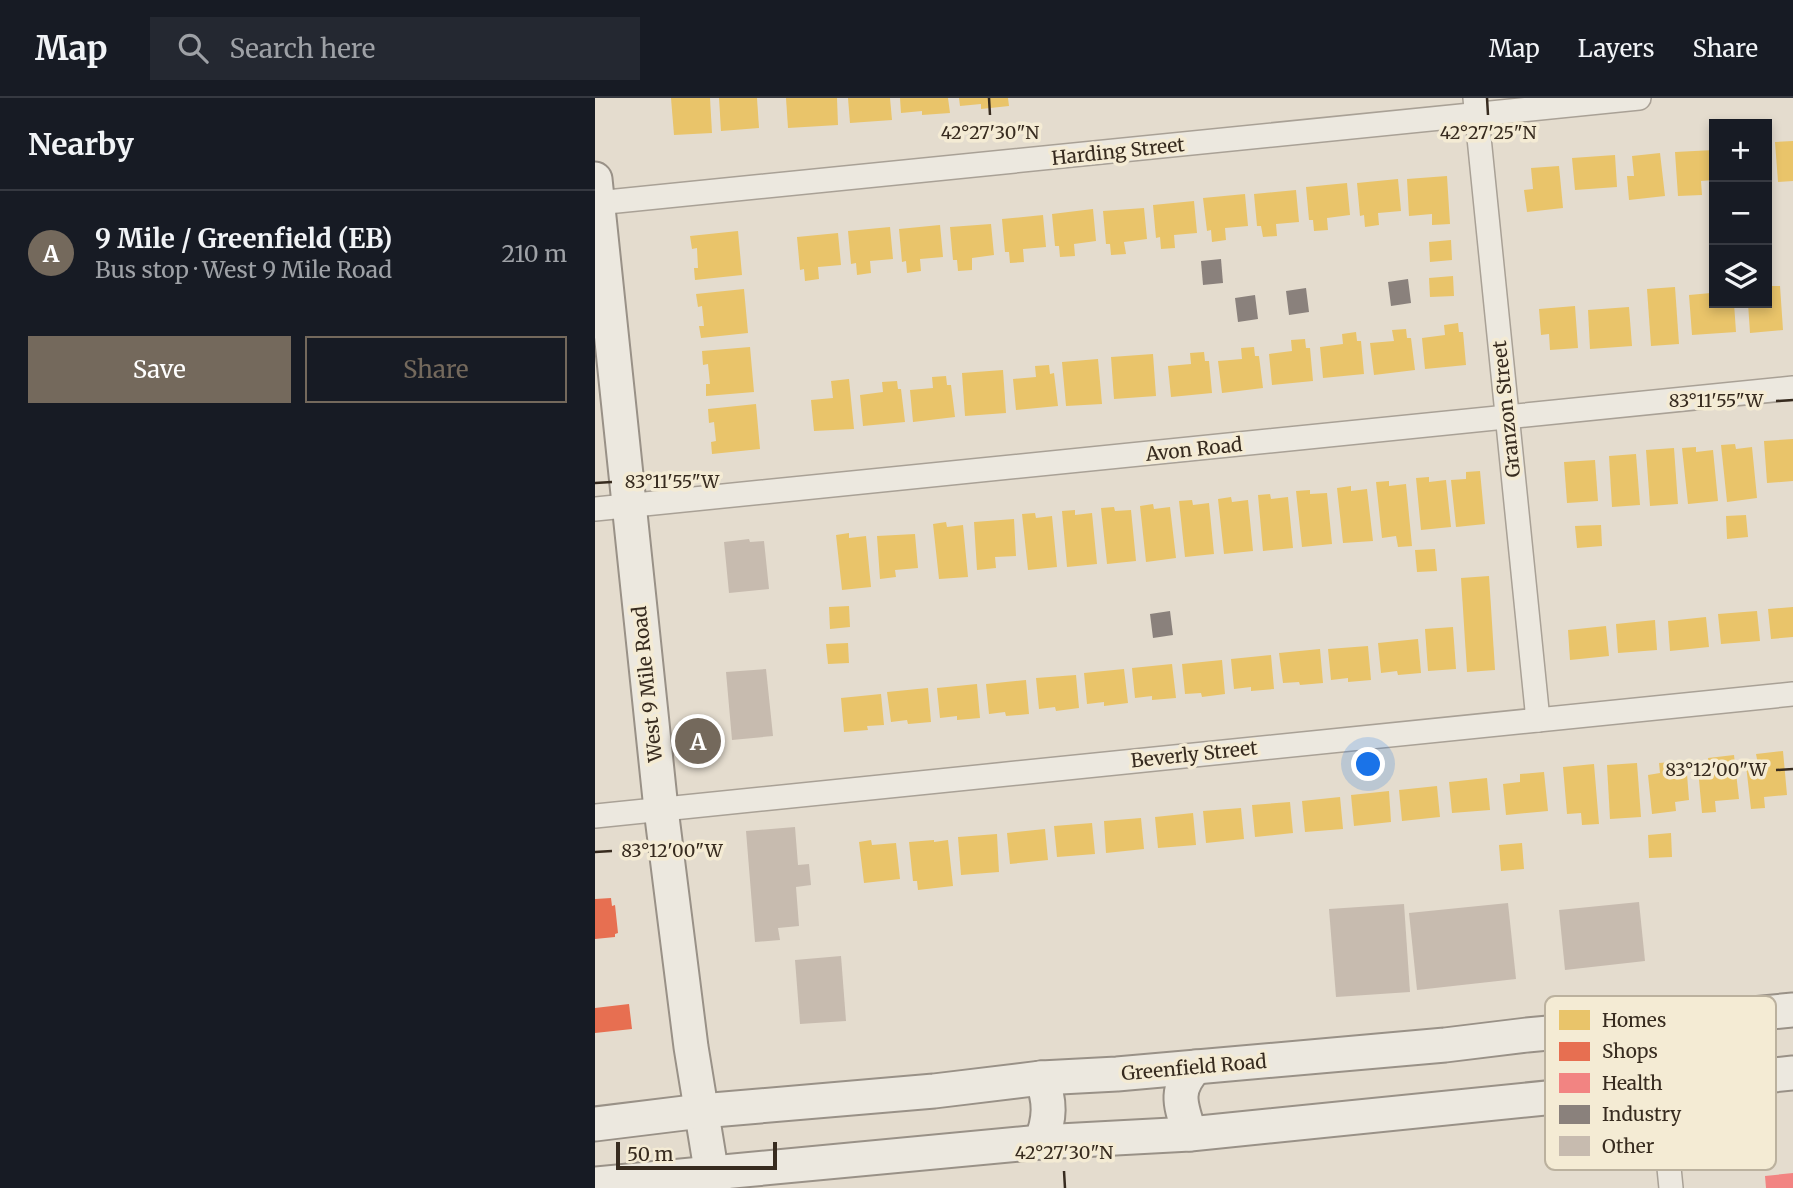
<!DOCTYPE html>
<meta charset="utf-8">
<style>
:root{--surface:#171b24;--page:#242831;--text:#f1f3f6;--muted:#9ea1a6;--line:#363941;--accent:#74695c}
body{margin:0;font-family:Merriweather,serif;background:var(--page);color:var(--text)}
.controls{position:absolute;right:21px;top:21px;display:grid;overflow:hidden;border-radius:0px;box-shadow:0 4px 10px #0003}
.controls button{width:63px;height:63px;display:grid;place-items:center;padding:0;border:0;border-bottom:2px solid var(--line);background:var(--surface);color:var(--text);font:35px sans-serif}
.scale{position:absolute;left:21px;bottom:18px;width:161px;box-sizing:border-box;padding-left:7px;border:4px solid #372b1f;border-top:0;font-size:19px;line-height:24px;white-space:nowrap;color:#372b1f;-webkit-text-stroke:5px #f4ebd4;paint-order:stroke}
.you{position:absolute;left:774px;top:667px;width:24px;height:24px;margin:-18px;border:5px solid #fff;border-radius:50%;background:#1a73e8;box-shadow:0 0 0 10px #1a73e833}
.badge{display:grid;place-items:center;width:46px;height:46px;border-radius:50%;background:var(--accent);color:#fff;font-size:23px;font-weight:700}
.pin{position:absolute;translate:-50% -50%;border:4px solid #fff;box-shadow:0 2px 7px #0006}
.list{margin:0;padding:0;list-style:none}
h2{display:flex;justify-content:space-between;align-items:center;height:91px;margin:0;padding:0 28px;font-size:30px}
h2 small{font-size:23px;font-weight:400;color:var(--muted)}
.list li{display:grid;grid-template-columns:46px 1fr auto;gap:21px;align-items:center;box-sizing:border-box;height:126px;padding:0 28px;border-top:2px solid var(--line)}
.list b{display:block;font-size:26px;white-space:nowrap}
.list p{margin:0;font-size:23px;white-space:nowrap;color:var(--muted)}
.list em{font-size:23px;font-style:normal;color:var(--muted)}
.actions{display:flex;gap:14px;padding:21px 28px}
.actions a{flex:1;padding:16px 0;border:2px solid var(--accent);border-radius:0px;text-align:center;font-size:24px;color:var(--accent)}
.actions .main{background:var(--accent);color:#fff}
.icon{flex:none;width:38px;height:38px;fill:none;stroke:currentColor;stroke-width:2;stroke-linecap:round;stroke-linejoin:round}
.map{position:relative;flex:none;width:1198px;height:1090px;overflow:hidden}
header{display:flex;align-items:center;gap:42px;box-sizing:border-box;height:98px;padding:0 35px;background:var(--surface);border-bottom:2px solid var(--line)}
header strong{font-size:33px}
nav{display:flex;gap:38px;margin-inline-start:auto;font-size:24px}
.search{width:490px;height:63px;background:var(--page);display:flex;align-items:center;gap:18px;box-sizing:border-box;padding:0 24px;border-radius:0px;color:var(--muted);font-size:26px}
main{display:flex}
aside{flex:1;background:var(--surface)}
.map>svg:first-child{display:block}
.homes{fill:#e9c46a}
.shops{fill:#e76f51}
.health{fill:#f28482}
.industry{fill:#8a817c}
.building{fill:#c7bbaf}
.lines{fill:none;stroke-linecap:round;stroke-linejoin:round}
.street-casing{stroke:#a9a196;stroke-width:26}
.secondary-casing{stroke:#999187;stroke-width:37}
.street{stroke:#ece8df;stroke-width:23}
.secondary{stroke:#ece8df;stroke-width:33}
.ticks{fill:none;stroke:#372b1f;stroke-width:2.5}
.labels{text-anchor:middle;stroke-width:7;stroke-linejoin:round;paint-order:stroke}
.street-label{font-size:19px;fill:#372b1f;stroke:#f4ebd4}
.key{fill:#f4ebd4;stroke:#bbb19e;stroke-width:2}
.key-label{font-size:19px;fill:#372b1f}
.ticks-label{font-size:18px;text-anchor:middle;fill:#372b1f;stroke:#f4ebd4;stroke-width:7;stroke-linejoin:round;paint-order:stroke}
</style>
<header>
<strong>Map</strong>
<div class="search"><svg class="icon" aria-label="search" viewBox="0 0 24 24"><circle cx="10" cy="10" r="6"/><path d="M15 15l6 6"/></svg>Search here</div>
<nav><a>Map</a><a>Layers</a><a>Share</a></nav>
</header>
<main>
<aside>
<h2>Nearby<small></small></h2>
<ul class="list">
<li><span class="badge">A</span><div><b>9 Mile / Greenfield (EB)</b><p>Bus stop · West 9 Mile Road</p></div><em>210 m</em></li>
</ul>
<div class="actions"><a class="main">Save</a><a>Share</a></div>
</aside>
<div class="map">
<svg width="1198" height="1090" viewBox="0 0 1198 1090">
<rect width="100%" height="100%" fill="#e4dcce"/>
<g class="homes">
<polygon points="76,0 115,0 117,35 79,37"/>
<polygon points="124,0 162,0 164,30 126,33"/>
<polygon points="191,0 242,0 243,27 193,30"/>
<polygon points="253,0 295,0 297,22 255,25"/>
<polygon points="305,0 353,0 355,15 327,17 327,13 306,15"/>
<polygon points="364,0 413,0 414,8 386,11 386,6 365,8"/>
<polygon points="1198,43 1198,83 1183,84 1180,44"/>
<polygon points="1119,52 1119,82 1106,83 1107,97 1083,98 1080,54"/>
<polygon points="1065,55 1070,98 1034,102 1032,78 1039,78 1037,58"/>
<polygon points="1020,57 1022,89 980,92 977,60"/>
<polygon points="964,68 968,110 932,114 929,92 938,91 936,70"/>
<polygon points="852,78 855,126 837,127 837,116 814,118 812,81"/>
<polygon points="803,81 806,113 783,115 784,127 770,129 769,117 765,118 762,85"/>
<polygon points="752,85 755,117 732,120 733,132 719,133 718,122 714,122 711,89"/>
<polygon points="701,92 704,124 681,126 682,138 668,139 666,128 662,128 659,96"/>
<polygon points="650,96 653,128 630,130 631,142 617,144 616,132 612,133 608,100"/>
<polygon points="599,103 602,135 579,137 580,150 566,151 565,139 561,140 558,107"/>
<polygon points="549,110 552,141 529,144 531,156 516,157 515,146 511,146 508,113"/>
<polygon points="498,111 501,143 479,146 480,158 465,159 464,148 460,148 457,116"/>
<polygon points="448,117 451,149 428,151 429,164 415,165 414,154 410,154 407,121"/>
<polygon points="396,126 399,157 377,160 377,172 363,173 362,162 358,162 355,129"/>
<polygon points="345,127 348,159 325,161 326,173 312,175 311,163 307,164 304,131"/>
<polygon points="295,129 298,161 275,163 276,175 262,177 261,165 256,166 253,133"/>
<polygon points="143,133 147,177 100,182 99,170 103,170 102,150 97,151 95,138"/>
<polygon points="243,135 246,167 223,169 224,181 210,183 209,171 205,172 202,139"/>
<polygon points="856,142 857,162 835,164 834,144"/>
<polygon points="858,178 859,198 835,199 834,180"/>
<polygon points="1172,188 1185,188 1188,232 1155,235 1153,205 1172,205"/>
<polygon points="1080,189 1084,246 1056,248 1052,191"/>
<polygon points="149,191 153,235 106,240 104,228 109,228 107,208 103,209 101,196"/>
<polygon points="1116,195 1117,204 1139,205 1141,234 1097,237 1094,197"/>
<polygon points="980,208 983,250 955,252 954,236 946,237 944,211"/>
<polygon points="1034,209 1037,248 995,251 993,212"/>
<polygon points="863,225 864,234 868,234 871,267 830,271 827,240 850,237 849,227"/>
<polygon points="811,231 812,240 816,240 820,272 779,277 775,245 799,243 797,232"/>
<polygon points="761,234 762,243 766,243 769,276 728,280 725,249 748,246 747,236"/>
<polygon points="710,241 711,250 715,250 718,283 677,287 674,256 697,253 696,242"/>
<polygon points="155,249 159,294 111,298 111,286 115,286 113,266 108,267 107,253"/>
<polygon points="659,249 660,258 664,258 668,290 627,295 623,263 647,261 646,250"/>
<polygon points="609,254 610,263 614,263 617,295 576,299 573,268 596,266 595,255"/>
<polygon points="558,256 561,298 519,301 516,259"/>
<polygon points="503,261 507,306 471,308 467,264"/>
<polygon points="454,267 455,276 459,275 463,308 421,312 418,281 441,279 440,268"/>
<polygon points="408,272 411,315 370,318 367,275"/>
<polygon points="351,278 352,287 356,287 360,319 318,324 315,292 338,290 337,279"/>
<polygon points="254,281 259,331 219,333 216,302 238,300 236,283"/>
<polygon points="302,283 303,291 306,291 310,324 268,328 265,297 288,294 287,284"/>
<polygon points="161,306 165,351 117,356 116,344 121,343 119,324 114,325 113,311"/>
<polygon points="1198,341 1198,383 1172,385 1169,343"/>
<polygon points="1140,346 1141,351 1157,349 1162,400 1132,404 1126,347"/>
<polygon points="1101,349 1101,354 1118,352 1123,403 1093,406 1087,350"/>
<polygon points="1079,350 1083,406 1055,408 1051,352"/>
<polygon points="1041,356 1045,407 1017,409 1014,358"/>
<polygon points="1000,362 1003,403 972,405 969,364"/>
<polygon points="885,373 890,426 861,429 856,382 871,381 871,374"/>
<polygon points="834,379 834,384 851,382 856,429 826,432 821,380"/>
<polygon points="794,383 794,388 811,386 817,448 803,449 801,438 787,440 781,384"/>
<polygon points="756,388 756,393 772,391 778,443 748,445 742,390"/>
<polygon points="715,392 715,396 732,395 737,446 707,449 701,393"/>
<polygon points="675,396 676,401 693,399 698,450 668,453 663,397"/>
<polygon points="636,399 637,404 653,402 658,453 629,456 623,401"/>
<polygon points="597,402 598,407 614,405 619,456 590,459 584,403"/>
<polygon points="558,406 559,411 575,409 581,460 551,464 545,408"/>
<polygon points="519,409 520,413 536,412 541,463 512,466 506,410"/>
<polygon points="480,412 480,417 497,415 502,466 472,469 467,413"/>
<polygon points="440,415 441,420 457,418 462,469 433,472 427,416"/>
<polygon points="1151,417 1153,439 1132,441 1131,418"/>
<polygon points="419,421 421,458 400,459 401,470 382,472 379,424"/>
<polygon points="351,424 352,429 368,427 373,479 344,481 338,426"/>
<polygon points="1006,427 1007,448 982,450 980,428"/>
<polygon points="254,435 254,440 271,438 276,489 247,492 241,437"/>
<polygon points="320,436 323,470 300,472 301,479 285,481 282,438"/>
<polygon points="840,451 842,473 822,474 820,452"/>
<polygon points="894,478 900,572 872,574 866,480"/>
<polygon points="254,508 255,529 235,531 234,509"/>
<polygon points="1198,509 1198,539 1176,541 1173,511"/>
<polygon points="1162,513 1165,543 1126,546 1123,516"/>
<polygon points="1111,519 1114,549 1075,553 1073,523"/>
<polygon points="1060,522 1062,552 1023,555 1021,526"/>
<polygon points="1011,528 1014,558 975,562 973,532"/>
<polygon points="858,529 861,571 833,573 830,531"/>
<polygon points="823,541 826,575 803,577 802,573 786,575 783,545"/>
<polygon points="253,545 254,565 233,566 231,546"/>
<polygon points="773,548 776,582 753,584 753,580 736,582 733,551"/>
<polygon points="725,551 728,585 705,587 704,584 688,585 684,555"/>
<polygon points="676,557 679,591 656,593 656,589 639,591 636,561"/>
<polygon points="627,562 630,596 607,599 606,595 590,596 587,566"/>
<polygon points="577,566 581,600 557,602 557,598 540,600 537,570"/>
<polygon points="529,571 533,605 509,608 509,604 492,606 489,575"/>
<polygon points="481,577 484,610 461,613 460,609 444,611 441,580"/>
<polygon points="431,582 434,616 411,618 410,614 394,616 391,586"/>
<polygon points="382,586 385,620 362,622 362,618 345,620 342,590"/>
<polygon points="333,590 336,624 313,626 312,622 296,624 292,594"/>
<polygon points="286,596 289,627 272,628 273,632 249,634 246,600"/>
<polygon points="1188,653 1192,697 1169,699 1170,710 1156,711 1151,667 1163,666 1161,656"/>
<polygon points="1139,657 1144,701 1120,703 1121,714 1107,715 1103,671 1114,670 1113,660"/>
<polygon points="1091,663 1094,702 1080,704 1081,713 1057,716 1053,677 1065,675 1064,665"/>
<polygon points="1042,665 1046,719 1015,721 1012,667"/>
<polygon points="999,666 1004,726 987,727 986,715 972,716 968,669"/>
<polygon points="949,674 953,713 911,717 908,686 925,684 925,676"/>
<polygon points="892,680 895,712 857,715 854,684"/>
<polygon points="842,688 845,719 807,723 804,692"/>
<polygon points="794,693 796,724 759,728 756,697"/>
<polygon points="745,699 748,731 710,734 707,703"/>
<polygon points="695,704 698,735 660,739 657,707"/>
<polygon points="646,710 649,741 611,745 608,713"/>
<polygon points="598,715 601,747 563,750 560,719"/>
<polygon points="546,720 549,751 511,755 509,723"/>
<polygon points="497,725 500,756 462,759 459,728"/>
<polygon points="450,731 453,762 415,766 412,735"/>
<polygon points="1076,735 1077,759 1054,760 1053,737"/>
<polygon points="402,736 404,774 366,777 363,739"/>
<polygon points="276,742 277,747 301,745 305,781 269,785 264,744"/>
<polygon points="339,742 339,744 353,742 358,788 323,792 322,783 318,783 314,744"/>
<polygon points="927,745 929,771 906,773 904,747"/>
</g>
<g class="shops">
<polygon points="16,800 17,808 20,807 23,835 20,836 20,839 0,841 0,801"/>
<polygon points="34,906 37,931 0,935 0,910"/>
</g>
<polygon class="health" points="1198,1075 1198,1090 1171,1090 1170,1078"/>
<g class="industry">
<polygon points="626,161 628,185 608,187 606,163"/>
<polygon points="813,181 816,205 796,208 793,184"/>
<polygon points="711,190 714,214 694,217 691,193"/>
<polygon points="660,197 663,221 643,224 640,200"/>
<polygon points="575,513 578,537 558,540 555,516"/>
</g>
<g class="building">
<polygon points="154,441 155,444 169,443 174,491 134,495 129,444"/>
<polygon points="171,571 178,638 137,642 131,574"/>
<polygon points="200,729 203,767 214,766 216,787 201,789 204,828 183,830 185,842 160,844 151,733"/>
<polygon points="1044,804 1050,863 970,872 964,812"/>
<polygon points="913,805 921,881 822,892 814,815"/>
<polygon points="809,806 815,894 741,899 734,811"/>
<polygon points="246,858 251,923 205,926 200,862"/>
</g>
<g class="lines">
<defs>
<g id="street">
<polyline points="880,0 943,622"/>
<polyline points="2,105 1044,0"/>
<polyline points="0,411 1198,290"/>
<polyline points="0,718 1198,596"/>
<polyline points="1066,989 1076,1090"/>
</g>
<g id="secondary">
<polyline points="0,81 66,711 96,949 119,1090"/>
<path d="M446,980C456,1003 455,1021 446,1044"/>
<path d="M1066,989C1059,939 1073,945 1115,941"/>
<polyline points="0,1026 106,1013 339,993 446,980 522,976 850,947 932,937 1198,912"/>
<path d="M595,1036C586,1008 578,992 601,969"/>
<polyline points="0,1086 446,1044 595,1036 1198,975"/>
</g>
</defs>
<use href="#street" class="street-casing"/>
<use href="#secondary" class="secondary-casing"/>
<use href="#street" class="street"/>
<use href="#secondary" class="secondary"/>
</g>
<path class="ticks" d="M394,0L395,17M892,0L893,17M1181,303L1198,302M0,385L17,384M1181,672L1198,671M0,754L17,753M469,1073L470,1090"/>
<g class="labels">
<g class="street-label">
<text transform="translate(523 53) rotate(-6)" y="7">Harding Street</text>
<text transform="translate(911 311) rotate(-96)" y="7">Granzon Street</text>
<text transform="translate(599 351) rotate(-6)" y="7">Avon Road</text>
<text transform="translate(52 586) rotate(-96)" y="7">West 9 Mile Road</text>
<text transform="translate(599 656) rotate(-6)" y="7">Beverly Street</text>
<text transform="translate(599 969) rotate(-5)" y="7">Greenfield Road</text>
</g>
</g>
<rect x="950" y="898" width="231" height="174" rx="10" class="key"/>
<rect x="964" y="912" width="31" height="20" fill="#e9c46a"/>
<rect x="964" y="944" width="31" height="19" fill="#e76f51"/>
<rect x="964" y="975" width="31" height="20" fill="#f28482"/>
<rect x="964" y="1007" width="31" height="19" fill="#8a817c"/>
<rect x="964" y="1038" width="31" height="20" fill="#c7bbaf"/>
<g class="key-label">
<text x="1007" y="929">Homes</text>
<text x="1007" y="960">Shops</text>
<text x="1007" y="992">Health</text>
<text x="1007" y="1023">Industry</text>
<text x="1007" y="1055">Other</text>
</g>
<g class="ticks-label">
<text x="395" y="41">42°27'30"N</text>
<text x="893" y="41">42°27'25"N</text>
<text x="1121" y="309">83°11'55"W</text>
<text x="77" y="390">83°11'55"W</text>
<text x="1121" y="678">83°12'00"W</text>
<text x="77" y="759">83°12'00"W</text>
<text x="469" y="1061">42°27'30"N</text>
</g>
</svg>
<div class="controls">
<button>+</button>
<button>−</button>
<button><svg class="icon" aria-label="layers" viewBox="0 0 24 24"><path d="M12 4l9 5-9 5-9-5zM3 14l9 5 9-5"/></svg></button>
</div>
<div class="scale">50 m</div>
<div class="you"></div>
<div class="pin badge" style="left:103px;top:643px">A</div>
</div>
</main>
